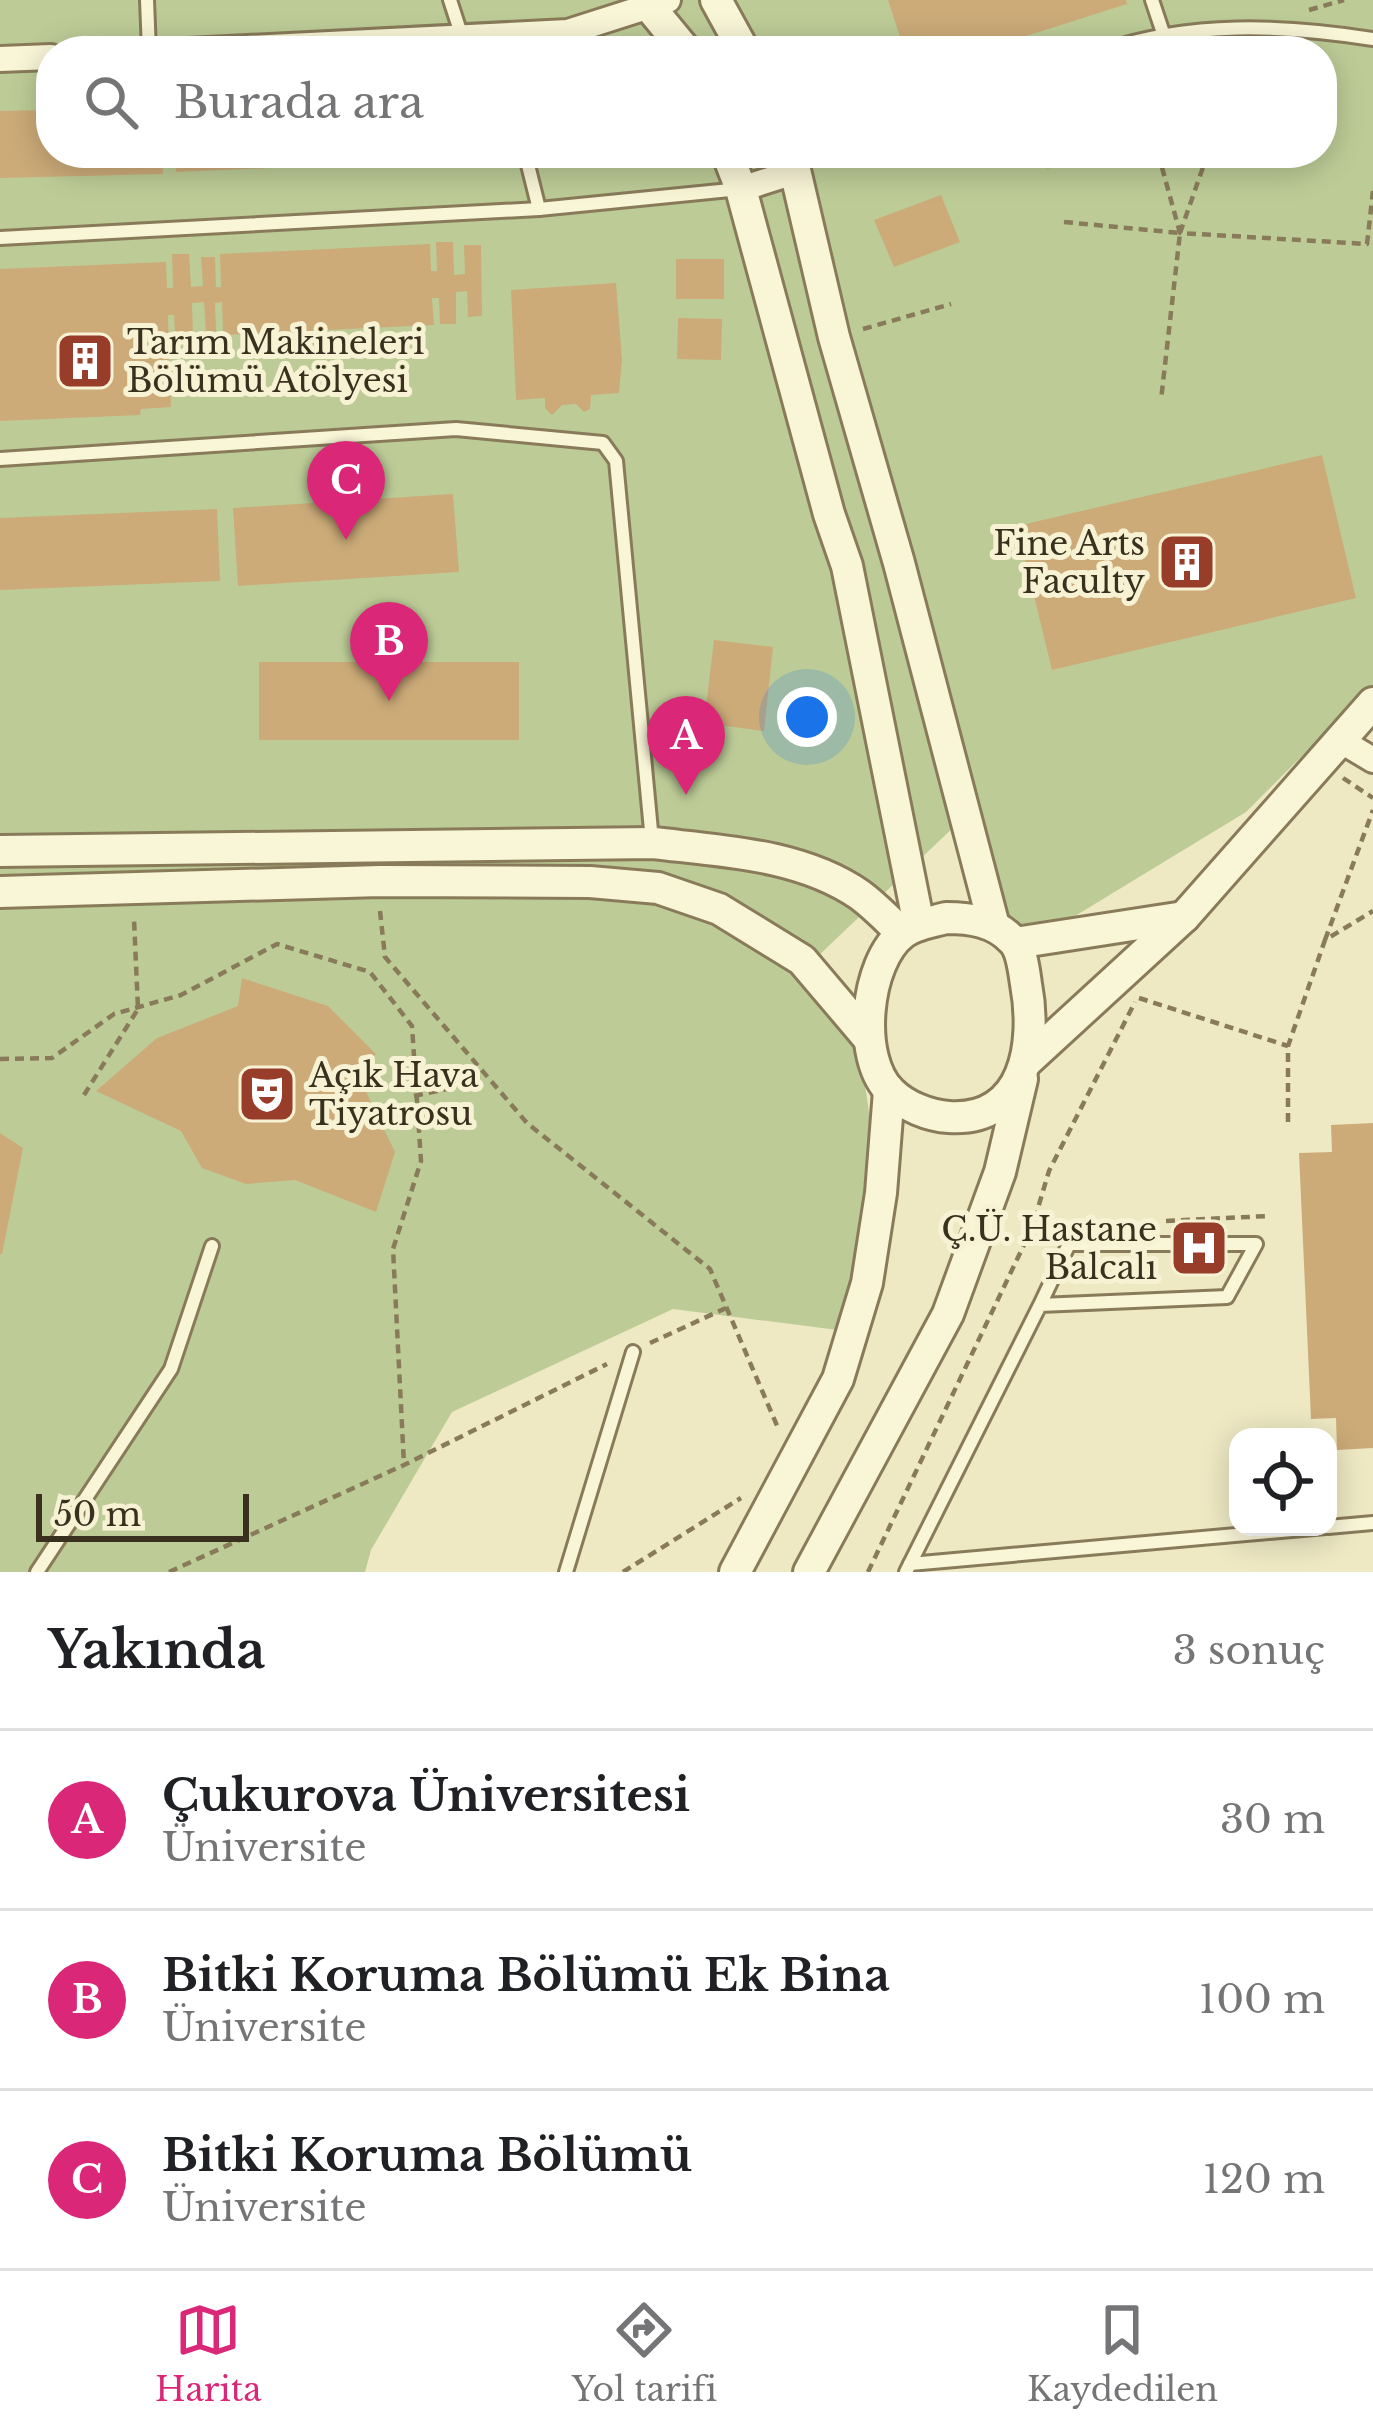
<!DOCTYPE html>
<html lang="tr">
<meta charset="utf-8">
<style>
:root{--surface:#fff;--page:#f6f6f6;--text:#202124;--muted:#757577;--line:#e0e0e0;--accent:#db2777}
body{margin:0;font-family:"Libre Baskerville",serif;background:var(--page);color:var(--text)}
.controls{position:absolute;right:36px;bottom:36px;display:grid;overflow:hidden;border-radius:24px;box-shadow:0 6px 30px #0003}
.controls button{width:108px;height:108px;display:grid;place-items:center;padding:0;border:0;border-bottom:3px solid var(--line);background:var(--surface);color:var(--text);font:60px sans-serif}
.scale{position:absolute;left:36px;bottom:30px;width:213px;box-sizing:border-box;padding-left:12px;border:6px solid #39301e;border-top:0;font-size:33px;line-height:42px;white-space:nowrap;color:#39301e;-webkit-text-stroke:9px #f6f2d3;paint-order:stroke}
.you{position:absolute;left:807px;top:717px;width:42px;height:42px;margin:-30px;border:9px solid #fff;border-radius:50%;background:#1a73e8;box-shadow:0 0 0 18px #1a73e833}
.badge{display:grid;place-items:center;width:78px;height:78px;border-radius:50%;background:var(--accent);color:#fff;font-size:39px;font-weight:700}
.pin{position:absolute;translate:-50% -99px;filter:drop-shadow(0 3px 6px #0008)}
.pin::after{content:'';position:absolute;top:63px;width:42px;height:36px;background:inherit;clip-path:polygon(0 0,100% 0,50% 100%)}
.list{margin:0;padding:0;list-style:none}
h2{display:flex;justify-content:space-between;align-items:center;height:156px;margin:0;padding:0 48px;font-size:51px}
h2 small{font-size:39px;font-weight:400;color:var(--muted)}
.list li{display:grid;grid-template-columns:78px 1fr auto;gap:36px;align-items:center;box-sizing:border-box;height:180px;padding:0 48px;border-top:3px solid var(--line)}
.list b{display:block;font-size:45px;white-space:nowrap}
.list p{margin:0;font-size:39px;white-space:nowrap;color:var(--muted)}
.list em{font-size:39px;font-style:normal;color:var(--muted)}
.icon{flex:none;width:66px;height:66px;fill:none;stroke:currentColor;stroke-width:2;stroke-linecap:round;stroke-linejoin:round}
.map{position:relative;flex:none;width:1373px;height:1572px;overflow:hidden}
.search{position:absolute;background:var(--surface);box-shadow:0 6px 30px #0003;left:36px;right:36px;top:36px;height:132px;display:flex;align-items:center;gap:30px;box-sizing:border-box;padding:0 42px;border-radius:48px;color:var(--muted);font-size:45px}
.sheet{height:696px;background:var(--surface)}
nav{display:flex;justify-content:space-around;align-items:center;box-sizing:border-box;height:168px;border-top:3px solid var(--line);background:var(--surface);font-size:33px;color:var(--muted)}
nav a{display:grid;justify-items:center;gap:6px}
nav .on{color:var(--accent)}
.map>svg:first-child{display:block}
.green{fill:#bdcc97;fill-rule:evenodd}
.building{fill:#ccab79}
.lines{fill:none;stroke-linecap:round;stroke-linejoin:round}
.service-casing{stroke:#897b5a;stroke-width:18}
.minor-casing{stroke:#897b5a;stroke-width:30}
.tertiary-casing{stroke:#897b5a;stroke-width:36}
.path{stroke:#897b5a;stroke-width:4.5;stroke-dasharray:9 6;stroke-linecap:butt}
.service{stroke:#f9f5d7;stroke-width:12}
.minor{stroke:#f9f5d7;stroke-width:24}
.tertiary{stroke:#f9f5d7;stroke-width:30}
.labels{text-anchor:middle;stroke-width:10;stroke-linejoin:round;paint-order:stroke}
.poi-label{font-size:33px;fill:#39301e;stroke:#f6f2d3;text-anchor:start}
</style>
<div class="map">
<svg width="1373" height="1572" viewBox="0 0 1373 1572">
<rect width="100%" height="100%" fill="#eee9c3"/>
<path class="green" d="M0,0H1373V685L1246,812L1057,927L1016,943L977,805L796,977L860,1051L876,1160L853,1332L673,1309L452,1412L371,1550L365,1572H0ZM51,51H1322V153H51Z"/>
<g class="building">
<polygon points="888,0 1126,0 1127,4 979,51 916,51 914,46 904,49"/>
<polygon points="51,110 51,153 162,153 163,174 0,178 0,111"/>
<polygon points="175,153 338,153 338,165 176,172"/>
<polygon points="344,153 433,153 433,159 344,163"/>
<polygon points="1042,153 1101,153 1101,154 1047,169"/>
<polygon points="941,195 960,242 894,267 874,220"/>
<polygon points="436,242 453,242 454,275 465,274 464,245 481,245 482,316 468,317 467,291 456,292 456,324 440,324 439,298 432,298 434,325 223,335 222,302 215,303 216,331 206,332 204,302 192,303 193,336 175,337 174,315 168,315 171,407 141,409 140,415 0,421 0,269 166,262 167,288 173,288 172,254 189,254 191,287 203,286 201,257 215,257 216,287 221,287 220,254 430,244 431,271 437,271"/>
<rect x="676" y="259" width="48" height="40"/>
<polygon points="616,283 622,360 619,393 591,395 590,409 584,412 576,404 562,405 552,415 545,408 545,398 516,400 511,290"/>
<polygon points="678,318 722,319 721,360 677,359"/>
<polygon points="1322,455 1356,598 1052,670 1017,526"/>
<polygon points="453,494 459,572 238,586 233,508"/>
<polygon points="217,509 220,581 0,590 0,518"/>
<polygon points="714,640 773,647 764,731 704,723"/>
<rect x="259" y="662" width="260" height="78"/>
<polygon points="242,978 328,1006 376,1054 356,1071 395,1152 376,1212 295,1180 246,1184 202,1168 181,1131 96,1091 157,1038 238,1006"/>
<polygon points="1373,1123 1373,1448 1337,1450 1336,1418 1311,1419 1299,1153 1332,1152 1331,1125"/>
<polygon points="0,1133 23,1148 2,1254 0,1254"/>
</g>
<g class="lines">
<defs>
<g id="service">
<polyline points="147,0 149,51"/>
<polyline points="450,0 462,37"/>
<polyline points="1152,0 1163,33"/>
<path d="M1103,51C1190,21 1283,25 1373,39"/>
<polyline points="525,153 539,209 740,189"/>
<polyline points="0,238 539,209"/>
<polyline points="0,459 456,429 603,443 616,461 652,841"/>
<polyline points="1328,1527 1373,1523"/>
<polyline points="910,1564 1040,1305 1227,1297 1256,1244 1069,1244 1040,1305"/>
<polyline points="37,1572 171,1369 212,1246"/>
<polyline points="566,1572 633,1352"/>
<polyline points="906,1572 910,1564 1326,1527"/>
</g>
<g id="minor">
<polyline points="187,51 568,32 668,0"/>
<polyline points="0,59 51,57"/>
<polyline points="741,189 797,171"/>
<polyline points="1338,739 1373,760"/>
</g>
<g id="tertiary">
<polyline points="644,0 686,51"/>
<polyline points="716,0 744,51"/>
<polyline points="727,153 741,189 829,514 847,566 919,925"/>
<polyline points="791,153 834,337 899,563 994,926"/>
<path d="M0,851L653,843C721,851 801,854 860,895C875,906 889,921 902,933"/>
<polyline points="0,892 380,881 590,882 658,888 719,909 802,960 869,1039"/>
<path d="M946,918C970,918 995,921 1013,941C1022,950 1024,971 1026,984C1037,1043 1026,1122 949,1117C929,1116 905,1106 891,1092C856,1059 865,962 903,933C915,924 932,922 946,918Z"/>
<polyline points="1016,943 1184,917"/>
<polyline points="1025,1063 1184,917 1373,703"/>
<polyline points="735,1572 838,1379 867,1283 881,1193 889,1091"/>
<polyline points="809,1572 948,1314 1000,1172 1022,1079"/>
</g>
</defs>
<use href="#service" class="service-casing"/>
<use href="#minor" class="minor-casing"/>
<use href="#tertiary" class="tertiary-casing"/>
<g class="path">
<polyline points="1309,10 1344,0"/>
<polyline points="1158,153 1180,233 1367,244 1373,191"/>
<polyline points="1064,222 1180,233 1161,400"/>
<polyline points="1180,233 1208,153"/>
<polyline points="863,329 951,304"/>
<polyline points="1343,778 1373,798"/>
<polyline points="380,911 385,957 527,1123 710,1269 778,1428"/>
<polyline points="1325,940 1373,810"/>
<polyline points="1139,998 1288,1046"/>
<polyline points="0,1059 52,1058 114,1014 181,995 277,944 370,972 412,1026 421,1161 393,1249 404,1465"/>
<polyline points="84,1095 138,1009 134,919"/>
<polyline points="414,1096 452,1088 483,1074"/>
<polyline points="1288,1122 1288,1046 1325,940 1373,911"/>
<polyline points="1166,1221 1268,1216"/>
<polyline points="1034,1228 1058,1227"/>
<polyline points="650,1343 726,1308"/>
<polyline points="169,1572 404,1465 607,1364"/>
<polyline points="623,1572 741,1498"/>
<polyline points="868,1572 1032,1228 1049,1171 1135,1002"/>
</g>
<use href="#service" class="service"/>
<use href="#minor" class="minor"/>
<use href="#tertiary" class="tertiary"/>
</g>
<defs>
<symbol id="building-square" viewBox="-11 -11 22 22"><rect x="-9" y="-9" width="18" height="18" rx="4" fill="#983d2a" stroke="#f6f2d3"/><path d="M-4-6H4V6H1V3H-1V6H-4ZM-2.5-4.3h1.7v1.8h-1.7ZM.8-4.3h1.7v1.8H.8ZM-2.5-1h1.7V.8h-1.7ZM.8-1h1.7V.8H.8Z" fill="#fff"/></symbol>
<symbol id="theatre-square" viewBox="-11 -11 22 22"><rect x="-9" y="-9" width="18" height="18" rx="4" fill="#983d2a" stroke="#f6f2d3"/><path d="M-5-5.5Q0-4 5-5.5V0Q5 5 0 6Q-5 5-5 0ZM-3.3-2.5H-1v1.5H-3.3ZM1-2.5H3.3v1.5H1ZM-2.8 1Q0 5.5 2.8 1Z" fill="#fff"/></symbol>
<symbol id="hospital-square" viewBox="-11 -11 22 22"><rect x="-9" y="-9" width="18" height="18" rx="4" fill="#983d2a" stroke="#f6f2d3"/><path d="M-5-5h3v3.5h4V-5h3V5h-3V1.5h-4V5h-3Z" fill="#fff"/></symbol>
</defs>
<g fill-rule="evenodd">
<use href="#building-square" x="52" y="328" width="66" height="66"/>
<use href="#building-square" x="1154" y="529" width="66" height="66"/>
<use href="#theatre-square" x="234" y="1061" width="66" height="66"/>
<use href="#hospital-square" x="1166" y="1215" width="66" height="66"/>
</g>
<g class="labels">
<g class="poi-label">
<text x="127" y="354">Tarım Makineleri<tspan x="127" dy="38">Bölümü Atölyesi</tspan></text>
<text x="1145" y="555" text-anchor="end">Fine Arts<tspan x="1145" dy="38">Faculty</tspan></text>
<text x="309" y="1087">Açık Hava<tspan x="309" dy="38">Tiyatrosu</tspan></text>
<text x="1157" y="1241" text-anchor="end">Ç.Ü. Hastane<tspan x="1157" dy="38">Balcalı</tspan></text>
</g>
</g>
</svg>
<div class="controls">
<button><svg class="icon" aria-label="locate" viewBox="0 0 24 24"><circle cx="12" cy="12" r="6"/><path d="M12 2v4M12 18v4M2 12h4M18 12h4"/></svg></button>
</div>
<div class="scale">50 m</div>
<div class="you"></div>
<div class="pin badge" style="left:686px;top:795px">A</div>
<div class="pin badge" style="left:389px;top:701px">B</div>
<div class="pin badge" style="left:346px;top:540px">C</div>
<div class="search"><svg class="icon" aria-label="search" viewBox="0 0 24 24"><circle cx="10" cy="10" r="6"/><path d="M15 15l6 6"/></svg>Burada ara</div>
</div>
<section class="sheet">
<h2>Yakında<small>3 sonuç</small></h2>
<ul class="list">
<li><span class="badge">A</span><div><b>Çukurova Üniversitesi</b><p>Üniversite</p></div><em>30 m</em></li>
<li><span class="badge">B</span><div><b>Bitki Koruma Bölümü Ek Bina</b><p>Üniversite</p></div><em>100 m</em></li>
<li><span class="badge">C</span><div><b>Bitki Koruma Bölümü</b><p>Üniversite</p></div><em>120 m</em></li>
</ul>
</section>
<nav>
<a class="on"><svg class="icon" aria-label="map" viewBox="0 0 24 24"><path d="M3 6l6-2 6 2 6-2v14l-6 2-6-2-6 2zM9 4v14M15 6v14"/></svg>Harita</a>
<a><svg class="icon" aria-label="directions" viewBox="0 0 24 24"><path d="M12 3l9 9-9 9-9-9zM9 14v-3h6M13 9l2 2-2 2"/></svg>Yol tarifi</a>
<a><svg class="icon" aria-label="saved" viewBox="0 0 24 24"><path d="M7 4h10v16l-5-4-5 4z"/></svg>Kaydedilen</a>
</nav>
